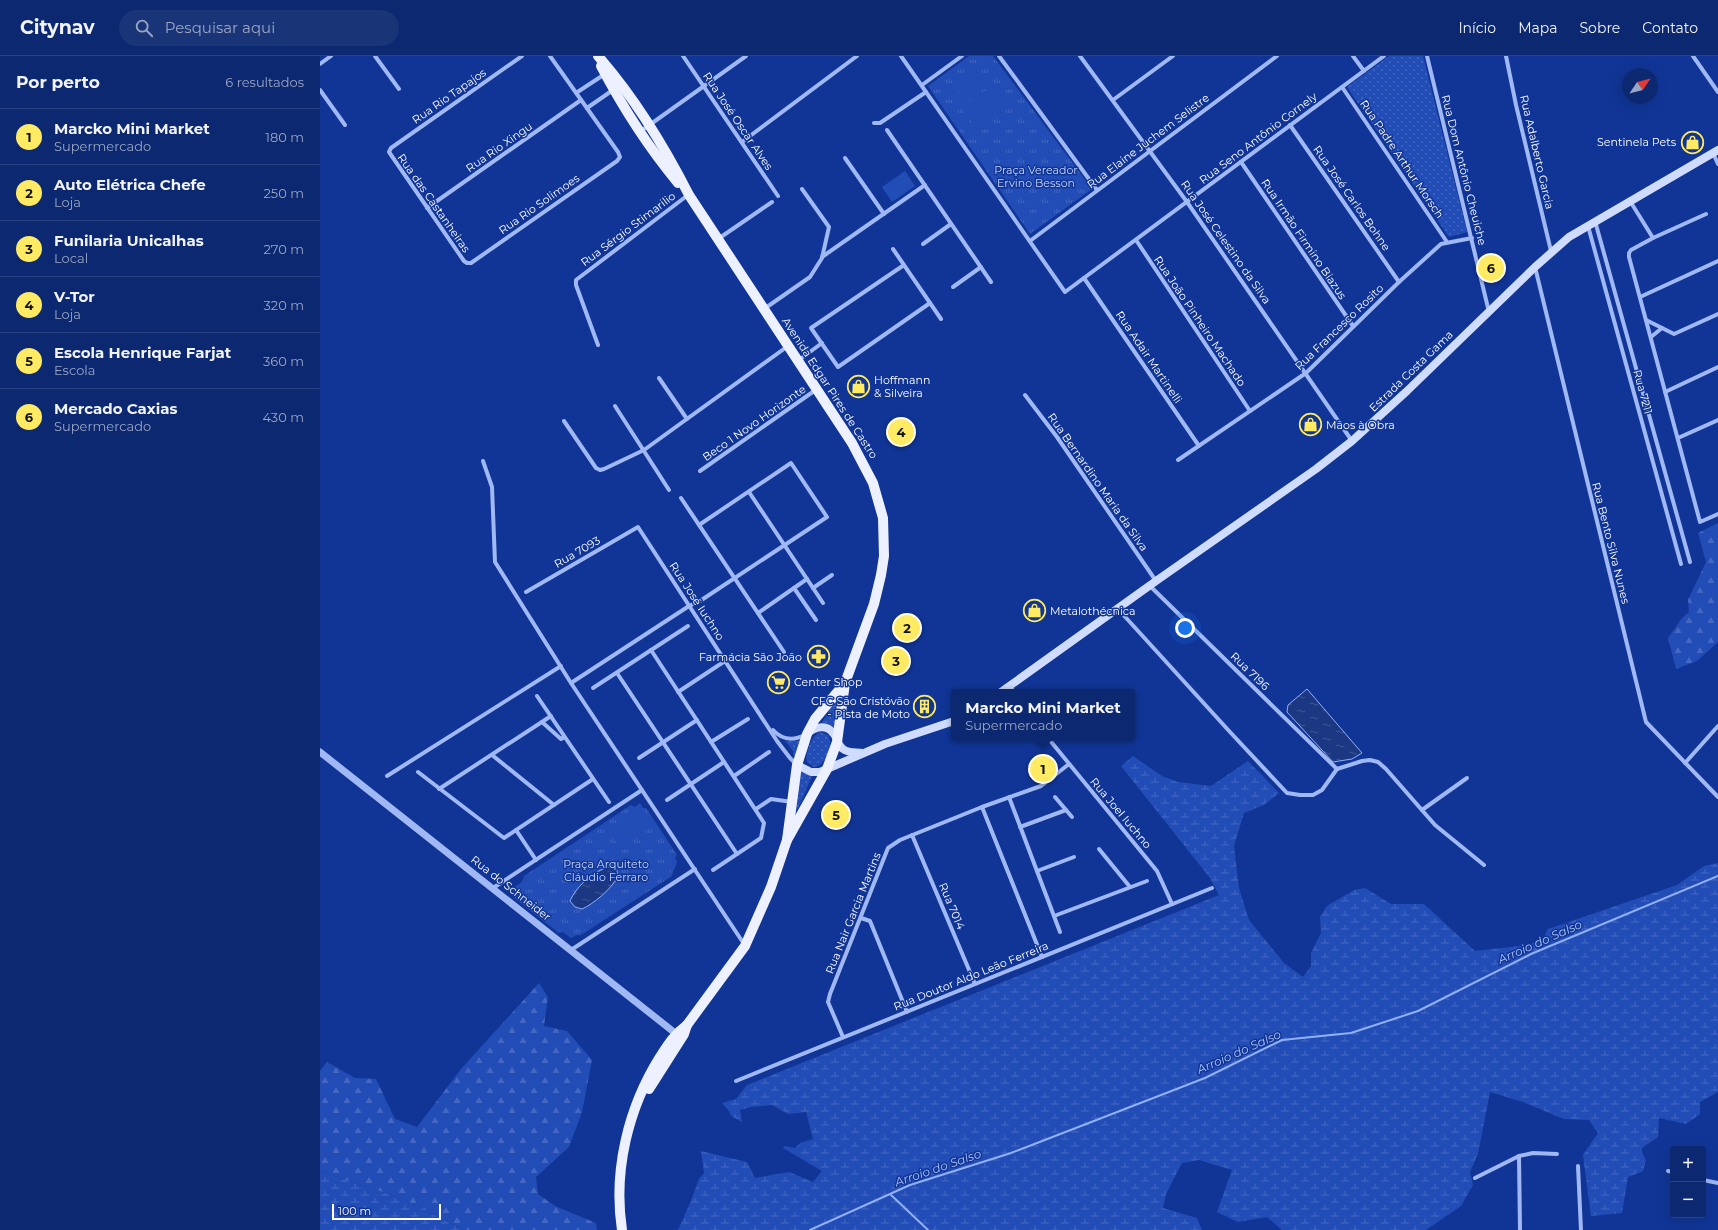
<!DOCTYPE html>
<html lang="pt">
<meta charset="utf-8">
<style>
:root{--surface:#0c2870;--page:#1a3478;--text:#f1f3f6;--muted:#9aa6c3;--line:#2c4483;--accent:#ffeb63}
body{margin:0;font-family:Montserrat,sans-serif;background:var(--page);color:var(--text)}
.controls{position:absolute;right:12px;bottom:12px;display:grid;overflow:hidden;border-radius:4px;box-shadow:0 4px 16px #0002}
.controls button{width:36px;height:36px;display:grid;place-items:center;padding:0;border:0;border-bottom:1px solid var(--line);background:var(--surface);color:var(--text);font:20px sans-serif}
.compass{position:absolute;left:1302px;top:12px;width:36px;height:36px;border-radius:50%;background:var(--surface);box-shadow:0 4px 16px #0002;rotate:55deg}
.scale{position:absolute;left:12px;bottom:10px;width:109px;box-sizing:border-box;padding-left:4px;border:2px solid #fff;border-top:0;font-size:11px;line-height:14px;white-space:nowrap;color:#fff;-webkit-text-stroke:3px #103596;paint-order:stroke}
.you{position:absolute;left:865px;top:572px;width:14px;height:14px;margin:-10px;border:3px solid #fff;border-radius:50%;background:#1a73e8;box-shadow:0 0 0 6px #1a73e833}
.badge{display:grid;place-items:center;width:26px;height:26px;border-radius:50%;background:var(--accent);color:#111;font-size:13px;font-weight:700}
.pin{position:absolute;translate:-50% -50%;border:2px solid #fff;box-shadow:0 1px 4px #0006}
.popup{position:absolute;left:631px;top:633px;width:184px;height:52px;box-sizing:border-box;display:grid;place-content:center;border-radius:4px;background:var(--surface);filter:drop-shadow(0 1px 3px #0005);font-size:13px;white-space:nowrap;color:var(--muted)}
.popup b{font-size:15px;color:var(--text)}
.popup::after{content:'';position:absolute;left:50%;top:100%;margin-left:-8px;border:8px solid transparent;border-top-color:var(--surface)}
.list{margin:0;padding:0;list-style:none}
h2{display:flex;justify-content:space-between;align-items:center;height:52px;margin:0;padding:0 16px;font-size:17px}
h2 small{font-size:13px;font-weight:400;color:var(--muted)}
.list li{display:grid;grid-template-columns:26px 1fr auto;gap:12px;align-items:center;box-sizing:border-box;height:56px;padding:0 16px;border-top:1px solid var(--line)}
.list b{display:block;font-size:15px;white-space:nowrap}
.list p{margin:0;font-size:13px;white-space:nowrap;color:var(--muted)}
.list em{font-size:13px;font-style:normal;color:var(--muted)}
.icon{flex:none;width:22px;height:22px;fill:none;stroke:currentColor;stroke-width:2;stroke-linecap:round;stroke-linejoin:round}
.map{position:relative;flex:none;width:1398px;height:1174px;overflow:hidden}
header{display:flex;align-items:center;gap:24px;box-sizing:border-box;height:56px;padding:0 20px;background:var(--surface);border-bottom:1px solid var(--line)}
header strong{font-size:19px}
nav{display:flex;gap:22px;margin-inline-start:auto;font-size:14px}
.search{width:280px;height:36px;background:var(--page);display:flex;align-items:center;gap:10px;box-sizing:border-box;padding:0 14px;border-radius:22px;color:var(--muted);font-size:15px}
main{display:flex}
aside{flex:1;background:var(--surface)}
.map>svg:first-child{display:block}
.grass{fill:url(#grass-dots)}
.forest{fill:url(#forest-firs)}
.wetland{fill:url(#wetland-marsh)}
.park{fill:url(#park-tufts)}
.pitch{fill:#234db6}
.water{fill:url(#water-ripples);stroke:#91b0f7}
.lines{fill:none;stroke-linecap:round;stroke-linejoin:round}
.stream{stroke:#91b0f7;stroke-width:2}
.minor{stroke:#a0b8f4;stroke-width:4}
.tertiary{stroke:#a0b8f4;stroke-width:7}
.secondary{stroke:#cfdcfd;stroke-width:8}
.primary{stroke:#edf1ff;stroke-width:10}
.labels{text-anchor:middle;stroke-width:3;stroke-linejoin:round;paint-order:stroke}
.street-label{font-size:11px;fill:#fff;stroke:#103596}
.poi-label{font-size:11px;fill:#fff;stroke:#103596;text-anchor:start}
.park-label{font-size:11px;fill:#c8d7fe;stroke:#103596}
.water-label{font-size:12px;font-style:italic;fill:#acc3fb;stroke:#103596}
</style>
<header>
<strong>Citynav</strong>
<div class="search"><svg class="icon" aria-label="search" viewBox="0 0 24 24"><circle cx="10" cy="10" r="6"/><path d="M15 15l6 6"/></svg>Pesquisar aqui</div>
<nav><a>Início</a><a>Mapa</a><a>Sobre</a><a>Contato</a></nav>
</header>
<main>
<aside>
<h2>Por perto<small>6 resultados</small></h2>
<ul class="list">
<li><span class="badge">1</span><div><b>Marcko Mini Market</b><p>Supermercado</p></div><em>180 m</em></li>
<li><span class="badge">2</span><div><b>Auto Elétrica Chefe</b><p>Loja</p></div><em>250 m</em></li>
<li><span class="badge">3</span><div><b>Funilaria Unicalhas</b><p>Local</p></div><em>270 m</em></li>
<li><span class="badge">4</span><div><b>V-Tor</b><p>Loja</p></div><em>320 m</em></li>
<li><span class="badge">5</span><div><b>Escola Henrique Farjat</b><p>Escola</p></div><em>360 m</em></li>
<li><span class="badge">6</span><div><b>Mercado Caxias</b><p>Supermercado</p></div><em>430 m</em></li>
</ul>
</aside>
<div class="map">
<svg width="1398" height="1174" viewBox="0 0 1398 1174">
<defs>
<pattern id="grass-dots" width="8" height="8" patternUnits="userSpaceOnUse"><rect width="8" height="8" fill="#234db6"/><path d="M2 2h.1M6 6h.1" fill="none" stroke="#4468c1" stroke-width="1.8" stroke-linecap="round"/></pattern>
<pattern id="forest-firs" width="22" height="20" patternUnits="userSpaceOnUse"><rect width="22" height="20" fill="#234db6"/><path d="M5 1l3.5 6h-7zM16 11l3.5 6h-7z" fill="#4468c1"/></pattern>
<pattern id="wetland-marsh" width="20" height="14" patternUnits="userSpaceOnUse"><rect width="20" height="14" fill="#234db6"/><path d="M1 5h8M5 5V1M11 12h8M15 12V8" fill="none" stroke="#4468c1"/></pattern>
<pattern id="park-tufts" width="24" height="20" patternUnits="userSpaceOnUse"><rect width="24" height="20" fill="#234db6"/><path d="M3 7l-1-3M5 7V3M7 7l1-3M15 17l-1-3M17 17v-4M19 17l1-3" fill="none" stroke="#4468c1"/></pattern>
<pattern id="water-ripples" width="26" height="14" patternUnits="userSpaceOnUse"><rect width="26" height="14" fill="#1d3882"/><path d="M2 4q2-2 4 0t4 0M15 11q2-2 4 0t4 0" fill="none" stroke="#3f5695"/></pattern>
</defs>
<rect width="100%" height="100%" fill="#103596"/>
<g class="grass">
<polygon points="1069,0 1103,0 1147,176 1129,181 1027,31"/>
<polygon points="517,643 519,644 514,673 501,668"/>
<path d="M500,676L508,679C514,689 505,711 494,711L487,706C485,697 491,680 500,676Z"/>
<polygon points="465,685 479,685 474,700 473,695"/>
<polygon points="481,716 492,720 478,753 474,753"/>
</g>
<g class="forest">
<polygon points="1398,467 1398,586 1377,605 1356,613 1348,582 1362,562 1369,556 1368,544 1386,506 1378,477"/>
<polygon points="219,927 228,941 224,970 247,975 272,1004 262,1056 249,1091 216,1121 218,1138 235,1150 276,1167 277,1174 143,1174 83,1143 0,1115 0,1015 7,1006 35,1022 56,1023 75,1063 97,1071 141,1013"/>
</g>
<g class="wetland">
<polygon points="813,700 842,720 858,726 891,730 928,705 959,737 944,749 924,757 914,790 919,832 929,864 964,907 983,921 991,910 991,897 1001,877 1000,861 1007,850 1034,834 1045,832 1071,848 1104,848 1155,895 1209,889 1224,881 1228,873 1357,829 1384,810 1398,807 1398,1036 1380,1046 1380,1058 1366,1068 1339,1062 1338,1081 1322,1092 1322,1097 1326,1104 1323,1115 1308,1121 1302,1157 1271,1160 1263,1099 1278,1077 1269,1064 1244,1063 1203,1046 1170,1036 1158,1098 1150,1116 1153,1129 1141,1150 1106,1174 962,1174 947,1161 918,1166 897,1156 912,1114 879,1104 862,1107 846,1138 843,1152 877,1162 882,1174 358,1174 370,1147 379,1123 384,1117 381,1095 427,1106 435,1122 469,1116 493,1126 502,1115 463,1092 464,1090 475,1092 480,1087 493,1083 486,1056 468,1058 452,1049 431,1051 420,1054 422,1066 411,1060 409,1055 402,1047 416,1043 427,1029 899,839 890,822 801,710"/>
<polygon points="0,1115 83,1143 143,1174 0,1174"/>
</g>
<g class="park">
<polygon points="649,0 673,0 772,133 710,178 608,30"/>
<polygon points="320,747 323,752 326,752 357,799 355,802 357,806 355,812 353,814 352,820 261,879 257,879 251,882 243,876 239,877 193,841 193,832 202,826 204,820 311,749 315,751"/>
</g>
<g class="pitch">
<polygon points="655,15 665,28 644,43 634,30"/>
<polygon points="676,27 691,48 657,73 641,52"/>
<polygon points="585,115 595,130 572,146 562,131"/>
<polygon points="317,755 329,773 300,792 288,774"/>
</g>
<g class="water">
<polygon points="987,633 1042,697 1032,703 1013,706 967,656 968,649"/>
<path d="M293,810L296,812C297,815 298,818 297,821C293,832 272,849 262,853L255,851L250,845C257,829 276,813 293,810Z"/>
</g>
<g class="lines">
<g class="stream">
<polyline points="570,1138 608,1174"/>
<polyline points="490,1174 590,1129 691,1097 885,1022 962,984 1031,977 1098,955 1211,898 1398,820"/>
</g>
<g class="minor">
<polyline points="55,0 79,33"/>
<polyline points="202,0 71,92 69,96 144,205 147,207 151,207 297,105 300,101 298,96 230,0"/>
<polyline points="363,0 458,140"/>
<polyline points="581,0 745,236 1064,0"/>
<polyline points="679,0 777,134"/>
<polyline points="760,0 867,146 1032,385"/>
<polyline points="1033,0 1044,15"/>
<polyline points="1107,0 1169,256"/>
<polyline points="1186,0 1196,49 1231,195"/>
<polyline points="1373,0 1398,36"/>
<polyline points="0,8 11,0"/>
<polyline points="602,29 642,0"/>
<polyline points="1022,31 1127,186"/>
<polyline points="0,34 25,69"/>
<polyline points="256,37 285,18"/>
<polyline points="793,44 853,0"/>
<polyline points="267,52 293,34"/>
<polyline points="554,67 560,67 606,36"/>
<polyline points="970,69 1079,226"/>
<polyline points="567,74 671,226"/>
<polyline points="321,75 426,0"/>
<polyline points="422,86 537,0"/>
<polyline points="1393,97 1398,108"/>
<polyline points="525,102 564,158"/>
<polyline points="921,106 1033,270"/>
<polyline points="1310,145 1333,182"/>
<polyline points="107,152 261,44"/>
<polyline points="1386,158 1333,182 1311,194 1309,197 1309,201 1380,466 1398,458"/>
<polyline points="1275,165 1370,506"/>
<polyline points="1268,170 1361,508"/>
<polyline points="398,183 452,146"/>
<polyline points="816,184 930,355"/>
<polyline points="710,185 957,0"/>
<polyline points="603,188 631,168"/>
<polyline points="573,193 621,263"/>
<polyline points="502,201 605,129"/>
<polyline points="584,209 491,272 518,311 610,247"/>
<polyline points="1215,211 1326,666 1398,741"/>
<polyline points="764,222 879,390"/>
<polyline points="633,231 661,211"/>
<polyline points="1320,241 1398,205"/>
<polyline points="444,253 490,221 502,202 509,171 482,133"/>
<polyline points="1326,264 1354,278 1398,258"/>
<polyline points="1331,281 1342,272"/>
<polyline points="278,289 256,229 256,224 368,139"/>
<polyline points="479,304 502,287"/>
<polyline points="339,322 367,363"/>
<polyline points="1345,336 1398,311"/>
<polyline points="705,339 737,381 836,525"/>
<polyline points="295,350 349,434"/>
<polyline points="244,365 276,412 280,414 284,413 324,394 468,290"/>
<polyline points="1358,382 1398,364"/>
<polyline points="858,404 986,317 1079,226 1121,188 1152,182"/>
<polyline points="163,405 172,431 175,506 251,627 424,888"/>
<polyline points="380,415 497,333"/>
<polyline points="429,436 503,547"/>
<polyline points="361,442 464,596"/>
<polyline points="830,530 1017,713"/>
<polyline points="474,532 496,564"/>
<polyline points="493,532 512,519"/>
<polyline points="206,536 318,471 457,685 470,702 476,708"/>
<polyline points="798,553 910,676 967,737 980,739 993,739 1002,734 1017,713 1042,705 1050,704 1058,706 1066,713 1115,769 1164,809"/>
<polyline points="438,557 487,523"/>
<polyline points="331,594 444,767 441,782 393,814"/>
<polyline points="297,617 417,798"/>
<polyline points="251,627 369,550 380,545 507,461 471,407 379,469"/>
<polyline points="690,630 694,636"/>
<polyline points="273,632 368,570"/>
<polyline points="358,636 405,605"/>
<polyline points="217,640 289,746"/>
<polyline points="222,666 241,683 244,681"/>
<path d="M453,674C462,684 473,685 485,679"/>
<polyline points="728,682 837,815 852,848"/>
<polyline points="391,686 428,663"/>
<polyline points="172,699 234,749"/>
<polyline points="319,702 377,664"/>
<polyline points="1365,707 1398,670"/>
<polyline points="98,716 184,782 273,723"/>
<polyline points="67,720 241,610"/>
<polyline points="414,720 449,696"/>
<polyline points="119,733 231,660"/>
<polyline points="689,741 740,876"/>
<polyline points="735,741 752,761"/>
<polyline points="347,744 404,706"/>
<polyline points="662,751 722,901"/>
<polyline points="436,753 451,743 472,746"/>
<polyline points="1102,754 1147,722"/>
<polyline points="700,771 746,754"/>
<polyline points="196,774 216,804"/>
<polyline points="592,779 655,928"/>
<polyline points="779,793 810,831"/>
<polyline points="717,815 754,801"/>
<polyline points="173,832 322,734"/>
<polyline points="734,860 827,825"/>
<polyline points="541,862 550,865 587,956"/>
<polyline points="251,894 375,813"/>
<polyline points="523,981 508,946 510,938 568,792 580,784 662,751 721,730 749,708"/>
<polyline points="416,1025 892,832"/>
<polyline points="1199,1100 1200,1174"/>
<polyline points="1258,1110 1261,1174"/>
<polyline points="1348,1115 1353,1116"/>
<polyline points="1155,1122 1199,1100 1213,1097 1237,1098"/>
<polyline points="1383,1124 1398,1127"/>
</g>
<polyline class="tertiary" points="0,696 345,969 355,977 355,982"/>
<g class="secondary">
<polyline points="681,636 836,525 996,413 1032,385 1087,335 1215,211 1249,181 1398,94"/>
<path d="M488,677C495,671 506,668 513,677C518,682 517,689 523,693C528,697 536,696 542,697"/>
<polyline points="477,709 491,716 500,716 565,688 634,665"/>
</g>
<g class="primary">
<path d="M278,0C314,41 344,90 369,139L532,387L553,427L563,462L564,500L561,519L554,548L525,627L517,686L507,713L467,784"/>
<path d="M281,10C302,50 329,92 358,127"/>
<polyline points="329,1033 364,978 367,969"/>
<path d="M302,1174C293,1115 308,1052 340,1001C349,987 354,979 367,969L425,890L451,831L467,784L477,709L487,678L495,663L525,627"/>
</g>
</g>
<defs>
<symbol id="shop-ring" viewBox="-11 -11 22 22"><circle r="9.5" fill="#103596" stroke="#ffeb63" stroke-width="1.5"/><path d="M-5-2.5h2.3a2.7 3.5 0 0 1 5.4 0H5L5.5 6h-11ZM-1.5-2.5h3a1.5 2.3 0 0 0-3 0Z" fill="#ffeb63"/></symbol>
<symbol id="pharmacy-ring" viewBox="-11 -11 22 22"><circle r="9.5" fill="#103596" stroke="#ffeb63" stroke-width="1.5"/><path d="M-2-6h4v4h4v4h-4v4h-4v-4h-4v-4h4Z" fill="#ffeb63"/></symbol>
<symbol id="supermarket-ring" viewBox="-11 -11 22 22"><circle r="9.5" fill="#103596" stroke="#ffeb63" stroke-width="1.5"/><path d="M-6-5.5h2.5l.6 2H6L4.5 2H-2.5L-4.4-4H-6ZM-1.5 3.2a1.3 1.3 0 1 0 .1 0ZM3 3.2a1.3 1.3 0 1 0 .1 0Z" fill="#ffeb63"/></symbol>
<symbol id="building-ring" viewBox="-11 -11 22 22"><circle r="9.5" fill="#103596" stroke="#ffeb63" stroke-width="1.5"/><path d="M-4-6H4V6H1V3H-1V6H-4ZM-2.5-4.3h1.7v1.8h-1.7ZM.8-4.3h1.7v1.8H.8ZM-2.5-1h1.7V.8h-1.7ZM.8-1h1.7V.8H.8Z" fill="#ffeb63"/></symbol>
</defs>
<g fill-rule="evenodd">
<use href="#shop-ring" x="1360" y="74" width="25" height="25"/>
<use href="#shop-ring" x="526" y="318" width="25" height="25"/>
<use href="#shop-ring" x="978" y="356" width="25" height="25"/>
<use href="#shop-ring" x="702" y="542" width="25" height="25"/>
<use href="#pharmacy-ring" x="486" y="588" width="25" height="25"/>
<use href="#supermarket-ring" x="446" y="614" width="25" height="25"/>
<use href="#building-ring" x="592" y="638" width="25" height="25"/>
</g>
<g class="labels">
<g class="street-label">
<text transform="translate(129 40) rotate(-35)" y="4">Rua Rio Tapajos</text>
<text transform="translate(418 65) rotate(56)" y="4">Rua José Oscar Alves</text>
<text transform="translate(938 82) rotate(-37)" y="4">Rua Seno Antônio Cornely</text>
<text transform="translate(828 85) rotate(-37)" y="4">Rua Elaine Juchem Selistre</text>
<text transform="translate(179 91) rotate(-35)" y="4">Rua Rio Xingu</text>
<text transform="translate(1217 96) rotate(77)" y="4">Rua Adalberto Garcia</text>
<text transform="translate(1082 103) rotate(56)" y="4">Rua Padre Arthur Morsch</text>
<text transform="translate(1144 114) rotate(76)" y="4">Rua Dom Antônio Cheuiche</text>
<text transform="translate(1032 142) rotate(55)" y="4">Rua José Carlos Bohne</text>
<text transform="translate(114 147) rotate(55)" y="4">Rua das Castanheiras</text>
<text transform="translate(219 148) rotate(-35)" y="4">Rua Rio Solimoes</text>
<text transform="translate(308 173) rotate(-37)" y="4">Rua Sérgio Stimarilio</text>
<text transform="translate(984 183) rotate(56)" y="4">Rua Irmão Firmino Biazus</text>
<text transform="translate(906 186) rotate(55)" y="4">Rua José Celestino da Silva</text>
<text transform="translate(880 265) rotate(56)" y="4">Rua João Pinheiro Machado</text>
<text transform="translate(1019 271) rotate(-44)" y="4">Rua Francesco Rosito</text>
<text transform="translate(829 301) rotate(56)" y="4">Rua Adair Martinelli</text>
<text transform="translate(1091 315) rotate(-44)" y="4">Estrada Costa Gama</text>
<text transform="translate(510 332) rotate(57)" y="4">Avenida Edgar Pires de Castro</text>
<text transform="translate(1323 336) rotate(75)" y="4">Rua 7211</text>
<text transform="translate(434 367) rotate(-35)" y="4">Beco 1 Novo Horizonte</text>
<text transform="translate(778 426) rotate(55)" y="4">Rua Bernardino Maria da Silva</text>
<text transform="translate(1291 487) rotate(76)" y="4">Rua Bento Silva Nunes</text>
<text transform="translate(257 496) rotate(-30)" y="4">Rua 7093</text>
<text transform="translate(377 545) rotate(57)" y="4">Rua José Iuchno</text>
<text transform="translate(930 615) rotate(44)" y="4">Rua 7196</text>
<text transform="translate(801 757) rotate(50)" y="4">Rua Joel Iuchno</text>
<text transform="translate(191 832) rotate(38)" y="4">Rua do Schneider</text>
<text transform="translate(632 850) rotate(67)" y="4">Rua 7014</text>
<text transform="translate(533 857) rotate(-68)" y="4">Rua Nair Garcia Martins</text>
<text transform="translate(651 920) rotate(-22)" y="4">Rua Doutor Aldo Leão Ferreira</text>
</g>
<g class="poi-label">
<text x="1356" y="90" text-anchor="end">Sentinela Pets</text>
<text x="554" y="328">Hoffmann<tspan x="554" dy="13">&amp; Silveira</tspan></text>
<text x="1006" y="373">Mãos à Obra</text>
<text x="730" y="559">Metalothécnica</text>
<text x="482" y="605" text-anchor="end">Farmácia São João</text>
<text x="474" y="630">Center Shop</text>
<text x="590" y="649" text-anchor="end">CFC São Cristóvão<tspan x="590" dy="13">- Pista de Moto</tspan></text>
</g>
<g class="park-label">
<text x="716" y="118">Praça Vereador<tspan x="716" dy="13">Ervino Besson</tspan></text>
<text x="286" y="812">Praça Arquiteto<tspan x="286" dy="13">Cláudio Ferraro</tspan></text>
</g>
<g class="water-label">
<text transform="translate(1220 886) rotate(-24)" y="4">Arroio do Salso</text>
<text transform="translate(919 996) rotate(-24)" y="4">Arroio do Salso</text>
<text transform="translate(618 1112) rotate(-19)" y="4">Arroio do Salso</text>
</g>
</g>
</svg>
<div class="controls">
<button>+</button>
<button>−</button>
</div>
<svg class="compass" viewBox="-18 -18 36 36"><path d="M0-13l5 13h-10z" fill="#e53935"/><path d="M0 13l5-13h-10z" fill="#9aa6c3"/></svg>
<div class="scale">100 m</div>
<div class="you"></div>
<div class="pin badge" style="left:723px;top:713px">1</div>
<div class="popup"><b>Marcko Mini Market</b>Supermercado</div>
<div class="pin badge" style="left:587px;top:572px">2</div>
<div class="pin badge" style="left:576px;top:605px">3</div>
<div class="pin badge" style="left:581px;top:376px">4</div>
<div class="pin badge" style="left:516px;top:759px">5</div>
<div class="pin badge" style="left:1171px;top:212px">6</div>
</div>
</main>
